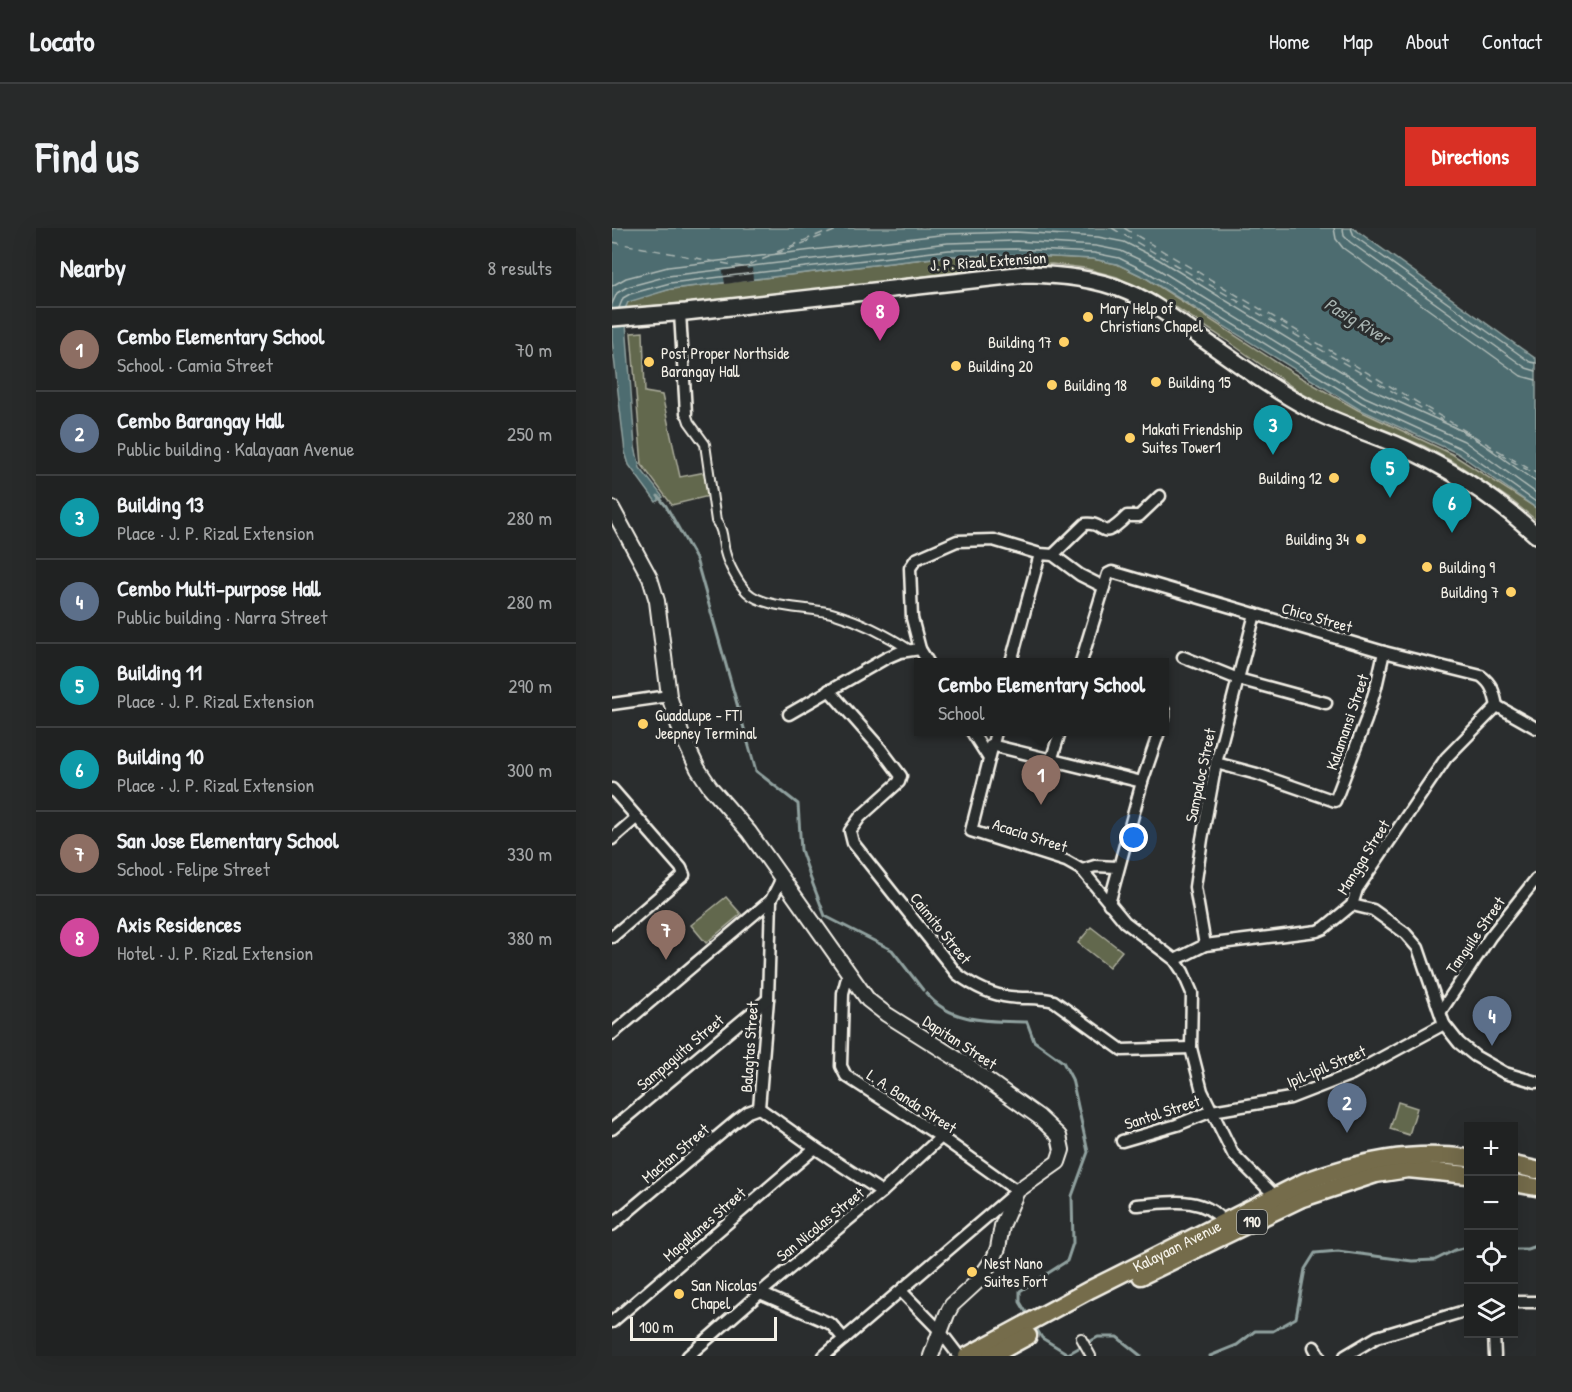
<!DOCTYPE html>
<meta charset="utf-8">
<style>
:root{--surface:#202222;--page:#282a2a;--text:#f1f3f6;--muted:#a2a4a5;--line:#3d3f40;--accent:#d93025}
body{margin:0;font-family:"Patrick Hand",sans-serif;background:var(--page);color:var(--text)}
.controls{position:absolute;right:18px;bottom:18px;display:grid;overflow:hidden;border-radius:0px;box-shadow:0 6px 24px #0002}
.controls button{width:54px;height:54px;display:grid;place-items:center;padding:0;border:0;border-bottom:2px solid var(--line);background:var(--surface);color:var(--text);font:30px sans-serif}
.scale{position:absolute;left:18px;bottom:15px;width:147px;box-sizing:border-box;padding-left:6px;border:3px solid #f4f1e8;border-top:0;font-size:16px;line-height:21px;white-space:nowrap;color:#f4f1e8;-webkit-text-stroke:4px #2a2d2e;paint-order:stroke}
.you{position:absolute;left:522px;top:610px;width:21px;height:21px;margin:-15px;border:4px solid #fff;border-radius:50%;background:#1a73e8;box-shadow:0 0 0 9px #1a73e833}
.badge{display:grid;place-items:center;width:39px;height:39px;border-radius:50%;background:var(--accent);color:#fff;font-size:20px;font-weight:700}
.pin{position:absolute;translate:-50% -50px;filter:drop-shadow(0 2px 3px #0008)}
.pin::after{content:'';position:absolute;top:32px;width:21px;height:18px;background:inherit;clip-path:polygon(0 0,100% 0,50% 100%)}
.popup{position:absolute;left:302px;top:430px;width:255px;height:78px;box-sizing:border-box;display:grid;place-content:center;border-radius:0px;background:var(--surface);filter:drop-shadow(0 2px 4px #0005);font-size:20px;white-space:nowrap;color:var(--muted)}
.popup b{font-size:22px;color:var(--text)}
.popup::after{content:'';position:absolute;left:50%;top:100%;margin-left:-12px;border:12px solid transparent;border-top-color:var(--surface)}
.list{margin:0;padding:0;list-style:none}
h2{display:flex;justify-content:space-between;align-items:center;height:78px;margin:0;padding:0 24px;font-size:26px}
h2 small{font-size:20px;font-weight:400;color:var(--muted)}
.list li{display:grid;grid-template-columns:39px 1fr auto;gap:18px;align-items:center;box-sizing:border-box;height:84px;padding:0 24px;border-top:2px solid var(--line)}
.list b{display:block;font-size:22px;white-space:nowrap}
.list p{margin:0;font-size:20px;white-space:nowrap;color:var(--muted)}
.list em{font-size:20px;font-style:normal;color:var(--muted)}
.icon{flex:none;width:33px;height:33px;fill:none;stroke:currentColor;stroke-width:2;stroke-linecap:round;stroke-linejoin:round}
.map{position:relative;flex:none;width:924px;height:1128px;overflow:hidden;border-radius:0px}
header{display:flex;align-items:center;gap:36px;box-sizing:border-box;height:84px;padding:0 30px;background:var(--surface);border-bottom:2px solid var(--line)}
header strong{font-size:28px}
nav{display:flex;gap:33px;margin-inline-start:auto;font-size:21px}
.intro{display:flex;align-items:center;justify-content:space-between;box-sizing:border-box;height:144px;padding:0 36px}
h1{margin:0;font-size:42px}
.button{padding:15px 27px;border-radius:0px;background:var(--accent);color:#fff;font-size:21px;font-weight:700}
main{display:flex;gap:36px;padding:0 36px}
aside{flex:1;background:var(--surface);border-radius:0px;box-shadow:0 6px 24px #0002}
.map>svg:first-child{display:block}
.green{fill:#62684e;stroke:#abac9b;stroke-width:1.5}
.water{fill:#4d6c6f;stroke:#90a19f;stroke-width:1.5}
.pier{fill:#2a2d2e}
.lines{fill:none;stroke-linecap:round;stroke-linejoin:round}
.shore{stroke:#b1bcb8;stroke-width:1.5}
.stream{stroke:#90a19f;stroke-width:3}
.ferry{stroke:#a9b5b2;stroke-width:1.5;stroke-dasharray:8 6;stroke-linecap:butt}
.pedestrian-casing{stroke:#f4f1e8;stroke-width:12}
.minor-casing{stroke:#f4f1e8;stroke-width:15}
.tertiary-casing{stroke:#f4f1e8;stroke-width:18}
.secondary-casing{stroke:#f4f1e8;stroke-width:20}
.primary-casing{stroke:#f4f1e8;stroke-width:21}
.pedestrian{stroke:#2a2d2e;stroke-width:8}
.minor{stroke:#2a2d2e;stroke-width:10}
.tertiary{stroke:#2a2d2e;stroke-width:14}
.secondary{stroke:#2a2d2e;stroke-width:15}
.primary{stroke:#746c4b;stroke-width:16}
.poi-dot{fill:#ffd166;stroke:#2a2d2e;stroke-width:2}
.labels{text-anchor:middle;stroke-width:6;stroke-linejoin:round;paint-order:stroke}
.shield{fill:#2a2d2e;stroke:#b7b6b0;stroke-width:1.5}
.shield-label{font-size:15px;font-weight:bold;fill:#f4f1e8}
.street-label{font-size:16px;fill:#f4f1e8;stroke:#2a2d2e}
.poi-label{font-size:16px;fill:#f4f1e8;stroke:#2a2d2e;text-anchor:start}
.water-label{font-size:18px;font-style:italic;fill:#a9b5b2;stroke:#2a2d2e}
</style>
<header>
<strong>Locato</strong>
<nav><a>Home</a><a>Map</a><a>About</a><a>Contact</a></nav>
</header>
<div class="intro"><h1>Find us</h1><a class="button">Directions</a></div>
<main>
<aside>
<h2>Nearby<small>8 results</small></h2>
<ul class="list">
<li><span class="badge" style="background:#8d6e63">1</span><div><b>Cembo Elementary School</b><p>School · Camia Street</p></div><em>70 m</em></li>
<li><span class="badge" style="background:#5c6f8a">2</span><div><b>Cembo Barangay Hall</b><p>Public building · Kalayaan Avenue</p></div><em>250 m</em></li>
<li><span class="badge" style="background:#0f9aa8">3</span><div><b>Building 13</b><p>Place · J. P. Rizal Extension</p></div><em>280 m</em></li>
<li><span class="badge" style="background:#5c6f8a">4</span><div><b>Cembo Multi-purpose Hall</b><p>Public building · Narra Street</p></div><em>280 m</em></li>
<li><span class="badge" style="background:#0f9aa8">5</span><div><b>Building 11</b><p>Place · J. P. Rizal Extension</p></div><em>290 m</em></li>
<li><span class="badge" style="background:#0f9aa8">6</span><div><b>Building 10</b><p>Place · J. P. Rizal Extension</p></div><em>300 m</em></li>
<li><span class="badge" style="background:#8d6e63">7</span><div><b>San Jose Elementary School</b><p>School · Felipe Street</p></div><em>330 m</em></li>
<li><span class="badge" style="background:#d1479c">8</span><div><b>Axis Residences</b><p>Hotel · J. P. Rizal Extension</p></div><em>380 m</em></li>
</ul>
</aside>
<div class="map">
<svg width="924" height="1128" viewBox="0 0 924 1128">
<rect width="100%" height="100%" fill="#2a2d2e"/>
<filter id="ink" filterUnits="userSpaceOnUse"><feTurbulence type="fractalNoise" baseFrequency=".0167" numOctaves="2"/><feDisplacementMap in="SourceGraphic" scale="12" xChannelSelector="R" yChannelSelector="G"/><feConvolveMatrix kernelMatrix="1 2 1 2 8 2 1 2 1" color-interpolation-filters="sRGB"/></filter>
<g filter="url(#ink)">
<g class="green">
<polygon points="404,27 481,31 505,36 534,50 681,145 746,182 840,226 924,280 924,292 899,272 845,236 812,218 727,185 689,165 614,112 565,80 505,49 472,40 440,36 395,38 141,69 13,80 16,74 21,71 59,61 338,28"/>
<polygon points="31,104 33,164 50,167 68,249 94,244 97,268 60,277 30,237 19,105"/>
<polygon points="114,669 129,686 94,715 79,697"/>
<polygon points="479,699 510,723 497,739 466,715"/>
<polygon points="786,874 805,880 797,907 778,901"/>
</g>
<polygon class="water" points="0,0 741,0 924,131 924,280 845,225 747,181 534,50 505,36 481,31 404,27 337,28 59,61 16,74 13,81 23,219 28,240 51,269 44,274 17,237 13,224 0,112"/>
<polygon class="pier" points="135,38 135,41 140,40 141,52 113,56 111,43"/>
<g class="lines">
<g class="shore">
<polyline points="722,0 724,11 731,20 909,148 924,152"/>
<polyline points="731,0 732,8 738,14 914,140 924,143"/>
<polyline points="739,0 742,8 918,134 924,135"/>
<polyline points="0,58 14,50 56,39 336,6 403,4 486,9 512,14 546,31 758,161 857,206 924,254"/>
<polyline points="0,76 5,65 15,59 56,48 336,15 404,13 484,18 509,23 541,38 753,169 852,213 924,265"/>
<polyline points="7,80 11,70 18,66 58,55 337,22 404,21 482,25 507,30 537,45 750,175 848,220 924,274"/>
</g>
<g class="stream">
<polyline points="46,268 54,278 84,331 144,543 186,576 189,622 197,645"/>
<polyline points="197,646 213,688 280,722 311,762"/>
<path d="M314,765C339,796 379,793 415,794L422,813L451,834L460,851L476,924L460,968L461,1015L455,1033L408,1063V1074L417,1089"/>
<polyline points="902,1021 915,1021 924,1018"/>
<polyline points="422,1097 430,1110 456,1126 486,1109 505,1109 529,1128"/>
<polyline points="598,1128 625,1117 643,1103 661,1103 684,1090 693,1041 703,1025 726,1023 800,1033 823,1032 843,1022 856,1019"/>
</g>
<g class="ferry">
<polyline points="500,0 924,247"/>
<polyline points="512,0 924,245"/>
<polyline points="0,14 131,39 230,0"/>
<polyline points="165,24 222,0"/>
</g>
<defs>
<g id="pedestrian">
<path d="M74,185L77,194L93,216L104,293C112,303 110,312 113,324C116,336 126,355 135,364C152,381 200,379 223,386C250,394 275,407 298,422"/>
<polyline points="469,1110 479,1128"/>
</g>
<g id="minor">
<polyline points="68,85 74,185"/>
<path d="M441,327L473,296C495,293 486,317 515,288H527L548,268"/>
<polyline points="571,429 626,451 714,475"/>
<polyline points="316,434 308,421 300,390 298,340 304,331 345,313 381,312 428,326 441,327 468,347 492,359"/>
<polyline points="399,434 428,326"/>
<path d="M469,434L496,346L500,344L772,424L869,448C880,456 882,464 885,478"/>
<path d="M217,462L268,520L289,548L287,554L248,589L238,603L241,615L345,746C360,757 379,767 398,769C413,771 428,769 442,773L510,822L579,820"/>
<polyline points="0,476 57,468"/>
<polyline points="885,478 924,500"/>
<polyline points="552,483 552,489"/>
<polyline points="177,486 274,430 288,424 308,421"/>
<polyline points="360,504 376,529"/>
<polyline points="384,504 359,603 454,633 470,642 513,694 563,732 571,744 580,765 579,820 590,863 621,926 663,968"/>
<polyline points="379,517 530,554"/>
<polyline points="439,533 448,504"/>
<polyline points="604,535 645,546 723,573 754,492 764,459 772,424"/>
<polyline points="0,561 69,640 72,647 0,709"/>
<polyline points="0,611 24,590"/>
<polyline points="470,642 483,638 506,639"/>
<polyline points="497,676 530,554 547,504"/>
<polyline points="740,677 761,682 793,705 806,720 832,796 847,815 863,828 893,845 924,854"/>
<polyline points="593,717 583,659 590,611 604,535 643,386"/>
<polyline points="563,732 593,717 705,703 712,700 740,677 745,661 834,530 885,478"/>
<polyline points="829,783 878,709 924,651"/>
<polyline points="0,806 159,672"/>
<polyline points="147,880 156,771 159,672 170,650"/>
<polyline points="147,880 203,920 270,964"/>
<polyline points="0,901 156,771"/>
<polyline points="510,913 565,897 600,883 678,870 740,846 832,796"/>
<path d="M524,977C555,975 589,966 611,993"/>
<polyline points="0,997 124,893 136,884 147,880"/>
<polyline points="289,1063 328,1103 347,1128"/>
<polyline points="148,1065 219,1096 232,1111"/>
<polyline points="902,1074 924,1074"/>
<polyline points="0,1094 203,920"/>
<polyline points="882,1106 883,1128"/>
<polyline points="702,1119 707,1128"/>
<polyline points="76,1128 148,1065 270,964 329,909"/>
<polyline points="212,1128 405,963 329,909 234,848 229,838 231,765 236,746"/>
<polyline points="733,1128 765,1109 856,1082"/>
</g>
<polyline id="tertiary" points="0,280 38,350 45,373 57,468 70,508 86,541 98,559 137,604 256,772 274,786 350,834 427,889 447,908 450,922 446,934 405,963 390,998 386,1020 382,1030 365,1054 340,1077 335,1086 319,1128"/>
<path id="secondary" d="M0,90L74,84L414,46C449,47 484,50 516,64C540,74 561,90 582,105C620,131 658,160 700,182C729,197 762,206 792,220C841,242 884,270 924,307"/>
<g id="primary">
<polyline points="902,937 924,942"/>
<polyline points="902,955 924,959"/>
<polyline points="529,1048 688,971 764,946 796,941 856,947"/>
<path id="s1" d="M355,1128L479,1061L694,953C749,933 798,923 856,930"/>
<polyline points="379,1128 416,1108"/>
</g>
</defs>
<use href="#pedestrian" class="pedestrian-casing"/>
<use href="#minor" class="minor-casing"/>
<use href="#tertiary" class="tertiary-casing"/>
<use href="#secondary" class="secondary-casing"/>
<use href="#primary" class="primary-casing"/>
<use href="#pedestrian" class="pedestrian"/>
<use href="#minor" class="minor"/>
<use href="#tertiary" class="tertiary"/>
<use href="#secondary" class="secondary"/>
<use href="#primary" class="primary"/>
</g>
</g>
<g class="poi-dot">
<circle cx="476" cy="89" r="6"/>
<circle cx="452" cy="114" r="6"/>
<circle cx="37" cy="134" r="6"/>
<circle cx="344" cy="138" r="6"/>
<circle cx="544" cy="154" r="6"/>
<circle cx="440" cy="157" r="6"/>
<circle cx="518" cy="210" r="6"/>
<circle cx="722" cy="250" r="6"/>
<circle cx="749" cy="311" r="6"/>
<circle cx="815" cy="339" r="6"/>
<circle cx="899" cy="364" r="6"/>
<circle cx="31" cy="496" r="6"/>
<circle cx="360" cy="1044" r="6"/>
<circle cx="67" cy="1066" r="6"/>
</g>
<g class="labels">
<rect class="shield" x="625" y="982" width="30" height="24" rx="4.5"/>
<g class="shield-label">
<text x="640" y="999">190</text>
</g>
<g class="street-label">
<text transform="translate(376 33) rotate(-4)" y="6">J. P. Rizal Extension</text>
<text transform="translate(705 389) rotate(16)" y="6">Chico Street</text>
<text transform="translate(735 494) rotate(-71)" y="6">Kalamansi Street</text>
<text transform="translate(588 547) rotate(-78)" y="6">Sampaloc Street</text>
<text transform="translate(418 607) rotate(18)" y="6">Acacia Street</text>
<text transform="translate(751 629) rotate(-58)" y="6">Mangga Street</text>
<text transform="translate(329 700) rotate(51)" y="6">Caimito Street</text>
<text transform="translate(863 707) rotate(-55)" y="6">Tanguile Street</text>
<text transform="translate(348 814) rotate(33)" y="6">Dapitan Street</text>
<text transform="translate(137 819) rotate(-86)" y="6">Balagtas Street</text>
<text transform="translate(68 824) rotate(-40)" y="6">Sampaguita Street</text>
<text transform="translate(714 838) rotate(-23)" y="6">Ipil-ipil Street</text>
<text transform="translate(300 873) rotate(33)" y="6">L. A. Banda Street</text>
<text transform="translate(550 884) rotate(-18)" y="6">Santol Street</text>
<text transform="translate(63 925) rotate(-40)" y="6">Mactan Street</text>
<text transform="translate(92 996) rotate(-41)" y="6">Magallanes Street</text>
<text transform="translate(208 996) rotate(-39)" y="6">San Nicolas Street</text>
<text dy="6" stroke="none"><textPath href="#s1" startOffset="237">Kalayaan Avenue</textPath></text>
</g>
<g class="poi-label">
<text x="488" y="86">Mary Help of<tspan x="488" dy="18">Christians Chapel</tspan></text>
<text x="440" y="120" text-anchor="end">Building 17</text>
<text x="49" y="131">Post Proper Northside<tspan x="49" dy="18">Barangay Hall</tspan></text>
<text x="356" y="144">Building 20</text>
<text x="556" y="160">Building 15</text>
<text x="452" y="163">Building 18</text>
<text x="530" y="207">Makati Friendship<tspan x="530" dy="18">Suites Tower1</tspan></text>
<text x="710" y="256" text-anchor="end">Building 12</text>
<text x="737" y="317" text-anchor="end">Building 34</text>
<text x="827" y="345">Building 9</text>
<text x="887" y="370" text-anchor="end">Building 7</text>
<text x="43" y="493">Guadalupe - FTI<tspan x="43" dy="18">Jeepney Terminal</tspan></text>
<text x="372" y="1041">Nest Nano<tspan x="372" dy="18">Suites Fort</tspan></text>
<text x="79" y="1063">San Nicolas<tspan x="79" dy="18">Chapel</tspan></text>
</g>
<g class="water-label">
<text transform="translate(745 93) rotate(31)" y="6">Pasig River</text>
</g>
</g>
</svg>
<div class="controls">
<button>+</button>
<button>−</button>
<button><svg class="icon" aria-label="locate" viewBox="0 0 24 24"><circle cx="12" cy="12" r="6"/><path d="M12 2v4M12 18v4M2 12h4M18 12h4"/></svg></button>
<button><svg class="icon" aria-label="layers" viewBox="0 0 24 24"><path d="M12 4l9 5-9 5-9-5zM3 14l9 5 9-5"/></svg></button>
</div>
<div class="scale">100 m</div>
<div class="you"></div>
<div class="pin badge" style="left:429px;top:577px;background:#8d6e63">1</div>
<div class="popup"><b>Cembo Elementary School</b>School</div>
<div class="pin badge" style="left:735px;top:905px;background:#5c6f8a">2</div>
<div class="pin badge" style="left:661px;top:227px;background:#0f9aa8">3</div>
<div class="pin badge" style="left:880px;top:818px;background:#5c6f8a">4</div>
<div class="pin badge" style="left:778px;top:270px;background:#0f9aa8">5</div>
<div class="pin badge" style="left:840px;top:305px;background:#0f9aa8">6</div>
<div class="pin badge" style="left:54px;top:732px;background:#8d6e63">7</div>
<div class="pin badge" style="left:268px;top:113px;background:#d1479c">8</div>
</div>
</main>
